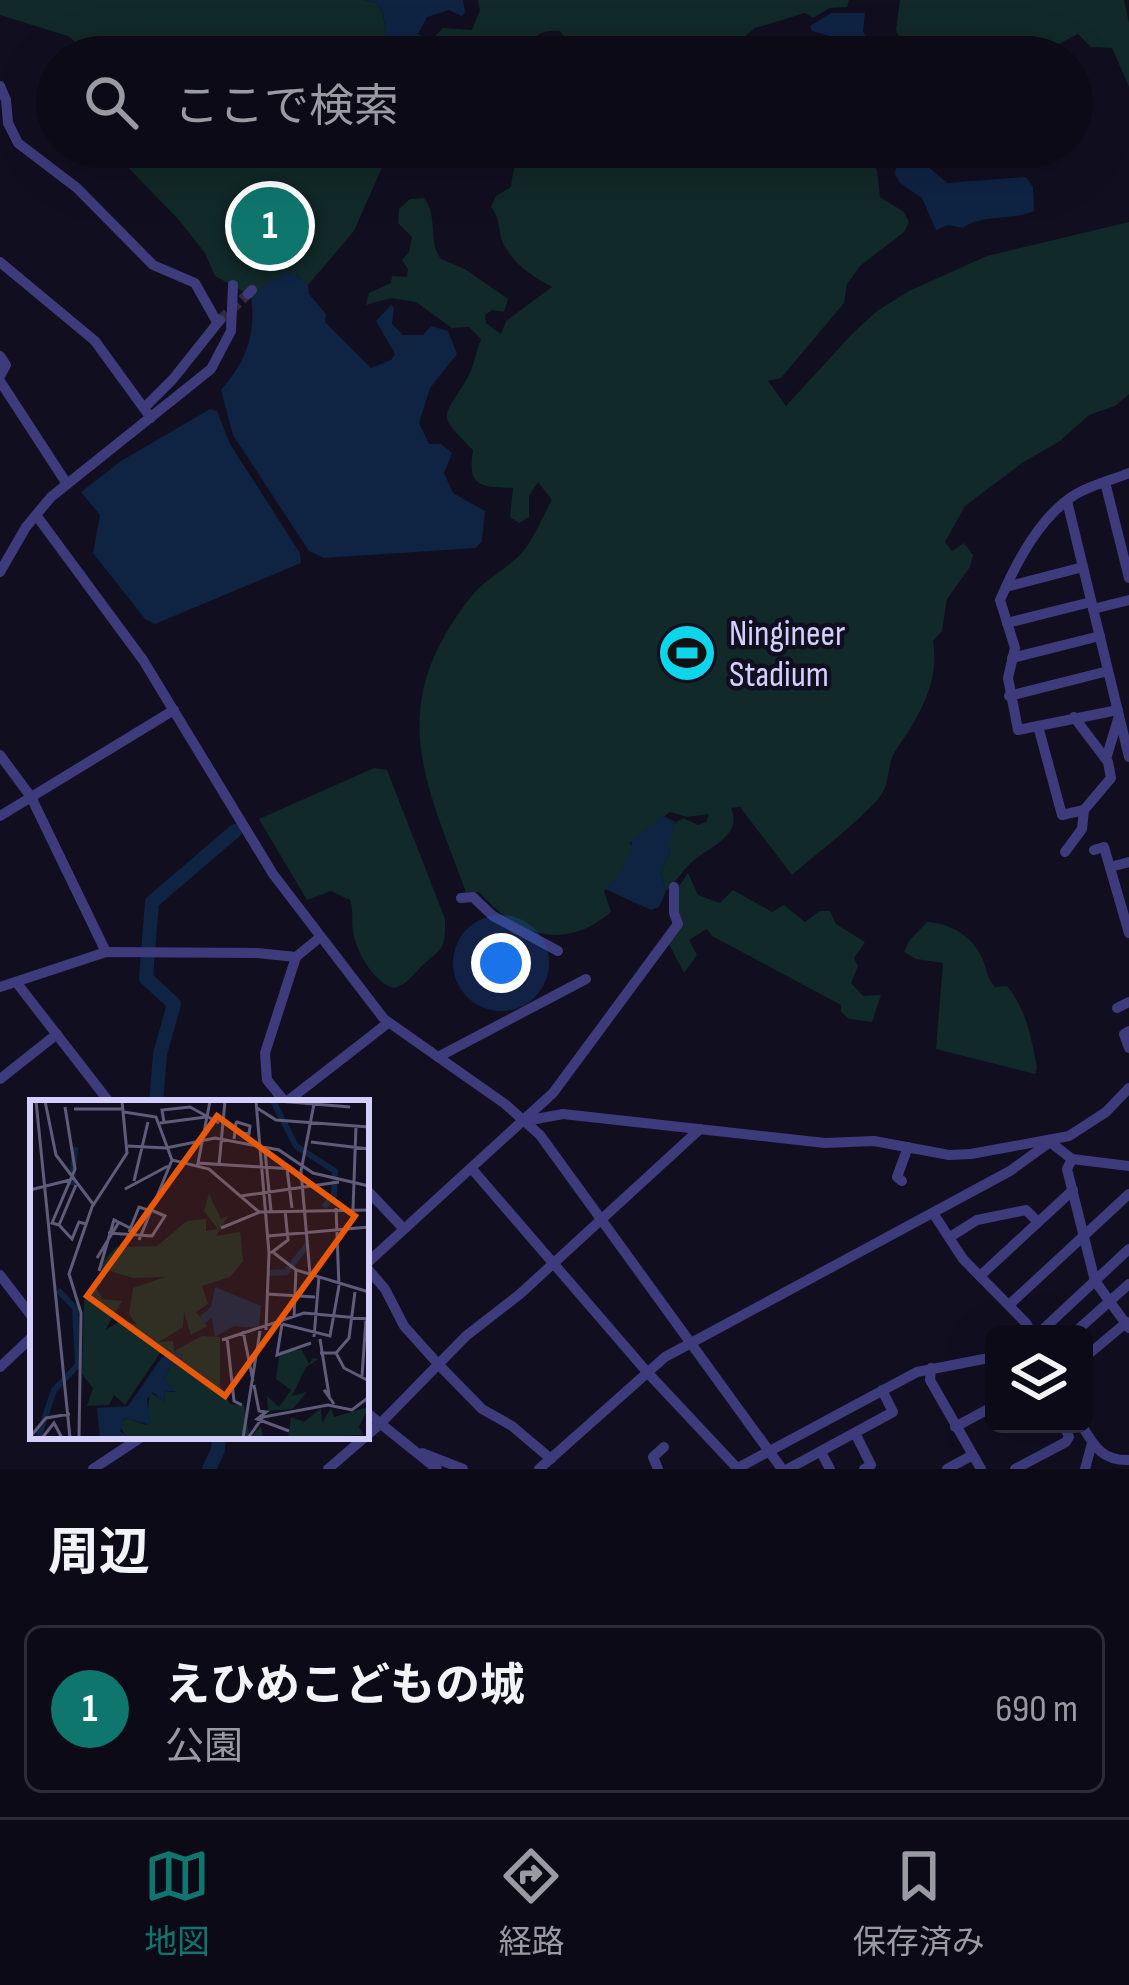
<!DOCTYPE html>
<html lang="ja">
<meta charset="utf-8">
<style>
:root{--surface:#0d0a18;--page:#1b1825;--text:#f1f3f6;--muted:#9a9aa2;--line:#2d2b37;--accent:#0f766e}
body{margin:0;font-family:"Sofia Sans Condensed","Noto Sans JP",sans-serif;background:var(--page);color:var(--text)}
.controls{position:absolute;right:36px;bottom:36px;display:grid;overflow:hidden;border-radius:18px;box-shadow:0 12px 48px #0002}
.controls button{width:108px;height:108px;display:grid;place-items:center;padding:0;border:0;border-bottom:3px solid var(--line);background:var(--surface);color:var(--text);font:60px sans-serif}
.you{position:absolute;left:501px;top:963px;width:42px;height:42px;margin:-30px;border:9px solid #fff;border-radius:50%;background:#1a73e8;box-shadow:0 0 0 18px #1a73e833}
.badge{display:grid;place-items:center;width:78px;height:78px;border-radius:50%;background:var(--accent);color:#fff;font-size:39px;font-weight:700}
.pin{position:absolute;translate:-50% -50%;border:6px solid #fff;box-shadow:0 3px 12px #0006}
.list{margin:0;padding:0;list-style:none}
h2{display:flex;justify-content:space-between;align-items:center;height:156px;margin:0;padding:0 48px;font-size:51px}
h2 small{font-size:39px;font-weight:400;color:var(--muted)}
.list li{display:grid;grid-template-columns:78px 1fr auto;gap:36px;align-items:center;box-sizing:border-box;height:168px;margin:0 24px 24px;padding:0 24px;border:3px solid var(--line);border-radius:18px}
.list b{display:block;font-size:45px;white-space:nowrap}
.list p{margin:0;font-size:39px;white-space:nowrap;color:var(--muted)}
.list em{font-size:39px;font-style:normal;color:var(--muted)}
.icon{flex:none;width:66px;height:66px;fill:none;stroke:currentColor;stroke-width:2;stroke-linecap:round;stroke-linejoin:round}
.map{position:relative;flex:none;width:1129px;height:1469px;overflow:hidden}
.search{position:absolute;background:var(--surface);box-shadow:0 12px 48px #0002;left:36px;right:36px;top:36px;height:132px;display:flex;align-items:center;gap:30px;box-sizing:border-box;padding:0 42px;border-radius:66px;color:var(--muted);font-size:45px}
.sheet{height:348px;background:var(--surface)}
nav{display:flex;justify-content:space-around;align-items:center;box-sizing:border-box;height:168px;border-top:3px solid var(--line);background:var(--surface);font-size:33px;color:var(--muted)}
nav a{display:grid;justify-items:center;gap:6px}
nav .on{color:var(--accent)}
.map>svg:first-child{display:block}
.green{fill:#112928}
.water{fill:#0f2343}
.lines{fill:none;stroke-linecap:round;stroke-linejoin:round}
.river{stroke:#0f2343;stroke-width:14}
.minor-tunnel{stroke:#2e2b41;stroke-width:10;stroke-dasharray:10 5;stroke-linecap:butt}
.minor{stroke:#3d3b7c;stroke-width:10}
.labels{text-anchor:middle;stroke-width:9;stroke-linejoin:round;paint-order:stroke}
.poi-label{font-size:36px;fill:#d4cffc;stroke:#110e20;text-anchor:start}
.inset-river{fill:none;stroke:#0f2343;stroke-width:6}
.inset-road{fill:none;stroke:#5f5b78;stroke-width:3}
.view{fill:#e8590c;fill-opacity:0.15;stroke:#e8590c;stroke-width:6}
.inset-edge{fill:none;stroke:#d4cffc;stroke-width:6}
</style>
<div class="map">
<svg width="1129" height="1469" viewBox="0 0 1129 1469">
<rect width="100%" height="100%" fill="#110e20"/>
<g class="green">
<polygon points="0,0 365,0 377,3 383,13 389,57 93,57 68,36 0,15"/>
<path d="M478,0H849L847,7L830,8L813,18L805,13L755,28L744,37L750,52L766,57H579L560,31C540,29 530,37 526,57H476L466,53L452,37L437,43L449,50L444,57H417L418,34L431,40L443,28L472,30L480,10Z"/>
<polygon points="900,0 1124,0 1129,23 1129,87 1112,48 1091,47 1078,34 1049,49 1039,37 1022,39 1003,57 909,57 896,30"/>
<polygon points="108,147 391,147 354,231 308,285 296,275 251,296 215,276 205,253 179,220"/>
<path d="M860,147L877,170L880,197L904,212L909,222L904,232L860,266L847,284L844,303L781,378L768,381L786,406L853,333L877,311L909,291L987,256L1129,222V394L1115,406L1089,415L1060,441L1022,463L965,506L945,542L952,551L964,543L973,555L970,567L947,599L942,631L933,641C940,682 919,717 896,750C887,762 890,782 882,794C863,819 817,853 792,875L740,807L731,808C743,835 711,846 693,861C683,870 675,883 666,891L661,872L671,851L666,844L672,825L683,818L698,825L706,822L709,814L687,817L670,812L630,843L633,849L617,878L604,891L611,912C564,952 518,936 479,892H466C424,778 385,707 470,598C484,580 503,571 519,556C533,542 542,517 552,500L538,482L529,496V517L519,523L510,517L513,488C480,487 467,487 473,450C435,411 443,421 468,377C474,366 476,351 481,339L469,327L452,328L416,302L391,298L366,305L369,293L391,283L392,276L407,277L408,269L402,260L409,252L412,237L398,223L399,209L410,199L424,198C439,217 427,240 441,259L465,269L508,299L504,312L492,310L485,315L486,323L501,334L506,321L552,287C534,277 516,266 505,247C497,234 502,220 491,207L496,196L511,187C514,157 522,151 551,147Z"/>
<path d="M374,768L387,770L445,919C446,956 439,947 418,970C409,979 408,983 394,988C374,983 356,952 353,931C351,920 354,911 350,900L331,891L307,900L259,819Z"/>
<polygon points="688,873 698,895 720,903 733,890 772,912 784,905 805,922 820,911 830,911 836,924 865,942 854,958 858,966 851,983 863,996 881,995 872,1022 849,1019 841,1012 841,1005 712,936 707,929 689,940 697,955 684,973 669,944 678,888"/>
<path d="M927,922C950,923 973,936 983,960C987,970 987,978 995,987L1007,986C1027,1011 1031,1037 1037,1068L1035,1074L936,1049L943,963L916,959L904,952L909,941Z"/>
</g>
<g class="water">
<polygon points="365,0 463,0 465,12 462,16 449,10 427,17 418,34 418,56 389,57 383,13 377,3"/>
<polygon points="831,13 865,13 863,31 875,57 858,57 843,40 812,31 810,26"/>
<path d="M908,149L947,183L1026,177L1033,187L1034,211C1012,221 981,214 963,228L948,225L936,230L922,198L900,183L895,174L898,160Z"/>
<path d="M283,273L296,275L308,285L309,294L326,314L325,322L371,368L391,360L395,354L376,321L391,305L394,308L392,324L403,335H423L431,326L448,331L457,354L430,388L419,423L429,444H441L452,453L444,473L453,493L485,511L482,541L476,548L324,558L309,551L233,435L221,390C247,360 256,334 251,296Z"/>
<polygon points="210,409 217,411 230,444 300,553 301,563 155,624 145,619 93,553 100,515 81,492 121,461"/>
<path d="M663,816L676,822L672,825L674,831L667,844L671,851L661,872L666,891L659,907L651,910L605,889C618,879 632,854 632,840Z"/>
</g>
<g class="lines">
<g class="river">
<polyline points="156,1103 160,1054 174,1004 146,978 152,902 235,831"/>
<polyline points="209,1469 218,1450 219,1436"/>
</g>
<polyline class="minor-tunnel" points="220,320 248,294"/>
<g class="minor">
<polyline points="0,86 6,100 8,123 18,143 77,188 153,265 195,283 217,322"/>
<polyline points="0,262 95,341 151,418"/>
<polyline points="248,294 252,290"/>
<polyline points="0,356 6,365 0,376"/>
<polyline points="0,381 67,484"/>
<polyline points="144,408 173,379 220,320"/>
<polyline points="1105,482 1129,578"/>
<polyline points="1067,501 1129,757"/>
<polyline points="36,515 143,660 273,874 384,1019 505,1104 540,1135 782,1469"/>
<polyline points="0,572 26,527 51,497 211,369 231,331 233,285"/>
<polyline points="1006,587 1083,567"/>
<polyline points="1093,609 1129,600"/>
<polyline points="1007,623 1091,602"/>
<polyline points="1012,658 1100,636"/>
<polyline points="1009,696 1108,671"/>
<path d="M1118,710L1018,730L1008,678L1015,648L1000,600C1016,563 1040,516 1076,494C1092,485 1112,480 1129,473"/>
<polyline points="1038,726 1062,815 1084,810"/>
<polyline points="0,755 31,797 106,952"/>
<polyline points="1106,759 1119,716"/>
<polyline points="0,816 174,710"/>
<polyline points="1094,850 1104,847 1129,933"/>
<polyline points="1065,852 1082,829 1084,810 1111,778 1108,762 1074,717"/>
<polyline points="1110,867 1129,862"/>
<polyline points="461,898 473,897 493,916 558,951"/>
<polyline points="16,982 110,1103"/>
<polyline points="0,987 106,952 257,953 296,957"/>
<polyline points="1117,1008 1129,1002"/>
<polyline points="1129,1031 1124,1034 1129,1048"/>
<polyline points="438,1057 586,979"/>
<polyline points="0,1079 57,1034"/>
<polyline points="285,1103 388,1023"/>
<polyline points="286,1103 267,1080 265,1053 296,957 319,938"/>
<polyline points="525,1121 563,1114 825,1143 874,1141 949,1155 971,1154 1069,1136 1106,1112 1129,1088"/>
<polyline points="1072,1159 1129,1166"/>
<polyline points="472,1169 647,1372 737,1468"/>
<polyline points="902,1181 897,1177 908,1147"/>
<polyline points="366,1189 403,1228"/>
<polyline points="933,1213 963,1259 1026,1323 1032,1334"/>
<polyline points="950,1237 977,1220 1026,1210 1038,1222"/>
<polyline points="366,1264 553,1093 678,924 674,913 674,887"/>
<polyline points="366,1267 385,1289 404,1326 439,1365 482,1409 512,1426 551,1459"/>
<polyline points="0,1275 33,1318"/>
<polyline points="980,1276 1073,1190"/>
<polyline points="1009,1305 1129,1194"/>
<polyline points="1038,1334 1129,1249"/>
<polyline points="1073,1334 1129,1284"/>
<polyline points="1084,1358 1127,1322"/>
<polyline points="0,1367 33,1336"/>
<polyline points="931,1368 930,1380 981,1469"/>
<polyline points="366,1412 437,1469"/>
<path d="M1081,1424C1094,1446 1102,1461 1129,1460"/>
<polyline points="955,1427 994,1406"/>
<polyline points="855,1433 871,1465 864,1469"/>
<polyline points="821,1452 830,1469"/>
<polyline points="422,1453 463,1469"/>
<polyline points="93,1469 143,1436"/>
<polyline points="328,1469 379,1425 466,1336 520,1294 700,1129"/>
<polyline points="539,1469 665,1357 1010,1171 1050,1142 1072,1159 1067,1169 1095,1281 1129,1328"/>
<polyline points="658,1469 653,1457 664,1447"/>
<polyline points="736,1469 917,1372 994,1357"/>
<polyline points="788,1469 893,1412 882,1390"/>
<polyline points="947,1469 971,1456"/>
<polyline points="1015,1469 1066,1442 1069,1437 1063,1424"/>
<polyline points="1085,1469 1092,1443"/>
</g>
</g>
<defs>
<symbol id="stadium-disc" viewBox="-11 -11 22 22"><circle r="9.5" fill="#0dd6eb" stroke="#110e20"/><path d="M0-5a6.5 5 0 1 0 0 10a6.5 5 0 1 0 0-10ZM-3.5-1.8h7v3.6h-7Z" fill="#111"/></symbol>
</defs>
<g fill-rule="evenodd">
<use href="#stadium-disc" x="654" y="620" width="66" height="66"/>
</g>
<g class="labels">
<g class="poi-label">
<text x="729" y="645">Ningineer<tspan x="729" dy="41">Stadium</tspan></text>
</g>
</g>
<g transform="translate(30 1100)">
<rect width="339" height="339" fill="#110e20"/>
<path d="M179,94L191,119L198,116L186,136L210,132L213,161L200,177L172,186L178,204L166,212L177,226L161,235L154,212L153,227L129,242L143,241L144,251L172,236L190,237V285L200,304L214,305L220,338L231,326L233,338L97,337L89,326L96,318L116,325L120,292L135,302L134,292H145L134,278L141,265L152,266V254L130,253L95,305L84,295L79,305L57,306L63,288L52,274L54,200L65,185L72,199L92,201L75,230L92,220L107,225L99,214L103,188L135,177L103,178L70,168L73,161L86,147L127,146L157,121L176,119V131L188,129L174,111ZM272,250L279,264L283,258L289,259L276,267L262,296L277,292L263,309L238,311L237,296L249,307L261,290L246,279L250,251ZM339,307L329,327L334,335L258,338L261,317L274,322L291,308L292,323L301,308L304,317Z" fill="#112928"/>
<path d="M185,187L231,206L229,228L204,226L185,237L182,218L174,224L170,216L181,207ZM151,252L152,267L141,265L134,278L147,291L134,292L135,303L123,292L117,299L120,325L95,318L90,331L101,338H70L67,308L98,306L132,257Z" fill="#0f2343"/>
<path class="inset-river" d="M243,1L266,46L305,71L304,95L294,107M42,85L45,47M240,173L256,172L278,144M8,338L24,290L48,265L45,208L28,190"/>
<path class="inset-road" d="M6,1L40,338M15,1L26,55L63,104M180,1L168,63L263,69L273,82M226,1L239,153L236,230M248,1L320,7M35,7L45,69L22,123L29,125L46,85M227,8L246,20L339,27M44,9H93M94,12L126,17L142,60L179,69L229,112M134,22L132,10L160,7L189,23M130,23L176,17M204,39L206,23L207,22L220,26L219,34L205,32M281,42L339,49M98,46L136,48L185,38L249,50L283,73L339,86M235,51L241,111M189,65L195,1M257,69L262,108M104,81L118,22M95,89L138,66M0,90L40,80M211,96L309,82M323,109L326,26M29,125L42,139L49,122L56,124M191,128L230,112L339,110M99,132L109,107L121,111M78,133L122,136L135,116L121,110M238,136L339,127M109,140L142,60M241,153L258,140L255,110M244,153L266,170L339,192M67,158L89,122M69,171L84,120L100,128M280,174L271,71L284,4M237,194L285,197M264,217L266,170M252,224L300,236L309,186L306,108M252,224L247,255L281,243M213,231L223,281M197,237L204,301L212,305M284,237L289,177M290,239L299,295L294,290L304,304M192,240L274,213L339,219M290,253H306L314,268L339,281M306,253L319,238L325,192M332,276L336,219M224,285L229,311L236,312L227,319L259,331M0,337L16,318L40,314M12,338L24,323L32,338M49,338L51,213L39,174L62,107L97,53L92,1M213,338L230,231M218,338L233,317L298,305L322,310L339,297"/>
<path class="view" d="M187,16L325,116L195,296L57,196Z"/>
<rect width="339" height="339" class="inset-edge"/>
</g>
</svg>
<div class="controls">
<button><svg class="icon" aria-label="layers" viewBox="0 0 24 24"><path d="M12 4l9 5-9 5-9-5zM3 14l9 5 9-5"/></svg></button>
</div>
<div class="you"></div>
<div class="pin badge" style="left:270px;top:226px">1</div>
<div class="search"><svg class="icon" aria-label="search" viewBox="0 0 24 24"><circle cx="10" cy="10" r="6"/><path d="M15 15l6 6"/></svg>ここで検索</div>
</div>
<section class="sheet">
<h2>周辺<small></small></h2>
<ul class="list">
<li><span class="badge">1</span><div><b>えひめこどもの城</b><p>公園</p></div><em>690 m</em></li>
</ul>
</section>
<nav>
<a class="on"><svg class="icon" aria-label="map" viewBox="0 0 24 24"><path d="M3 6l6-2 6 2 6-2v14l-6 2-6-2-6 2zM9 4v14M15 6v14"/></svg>地図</a>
<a><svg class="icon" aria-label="directions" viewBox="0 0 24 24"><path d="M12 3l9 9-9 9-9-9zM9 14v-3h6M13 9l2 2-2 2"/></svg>経路</a>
<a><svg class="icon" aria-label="saved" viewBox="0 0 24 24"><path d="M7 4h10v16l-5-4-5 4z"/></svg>保存済み</a>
</nav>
